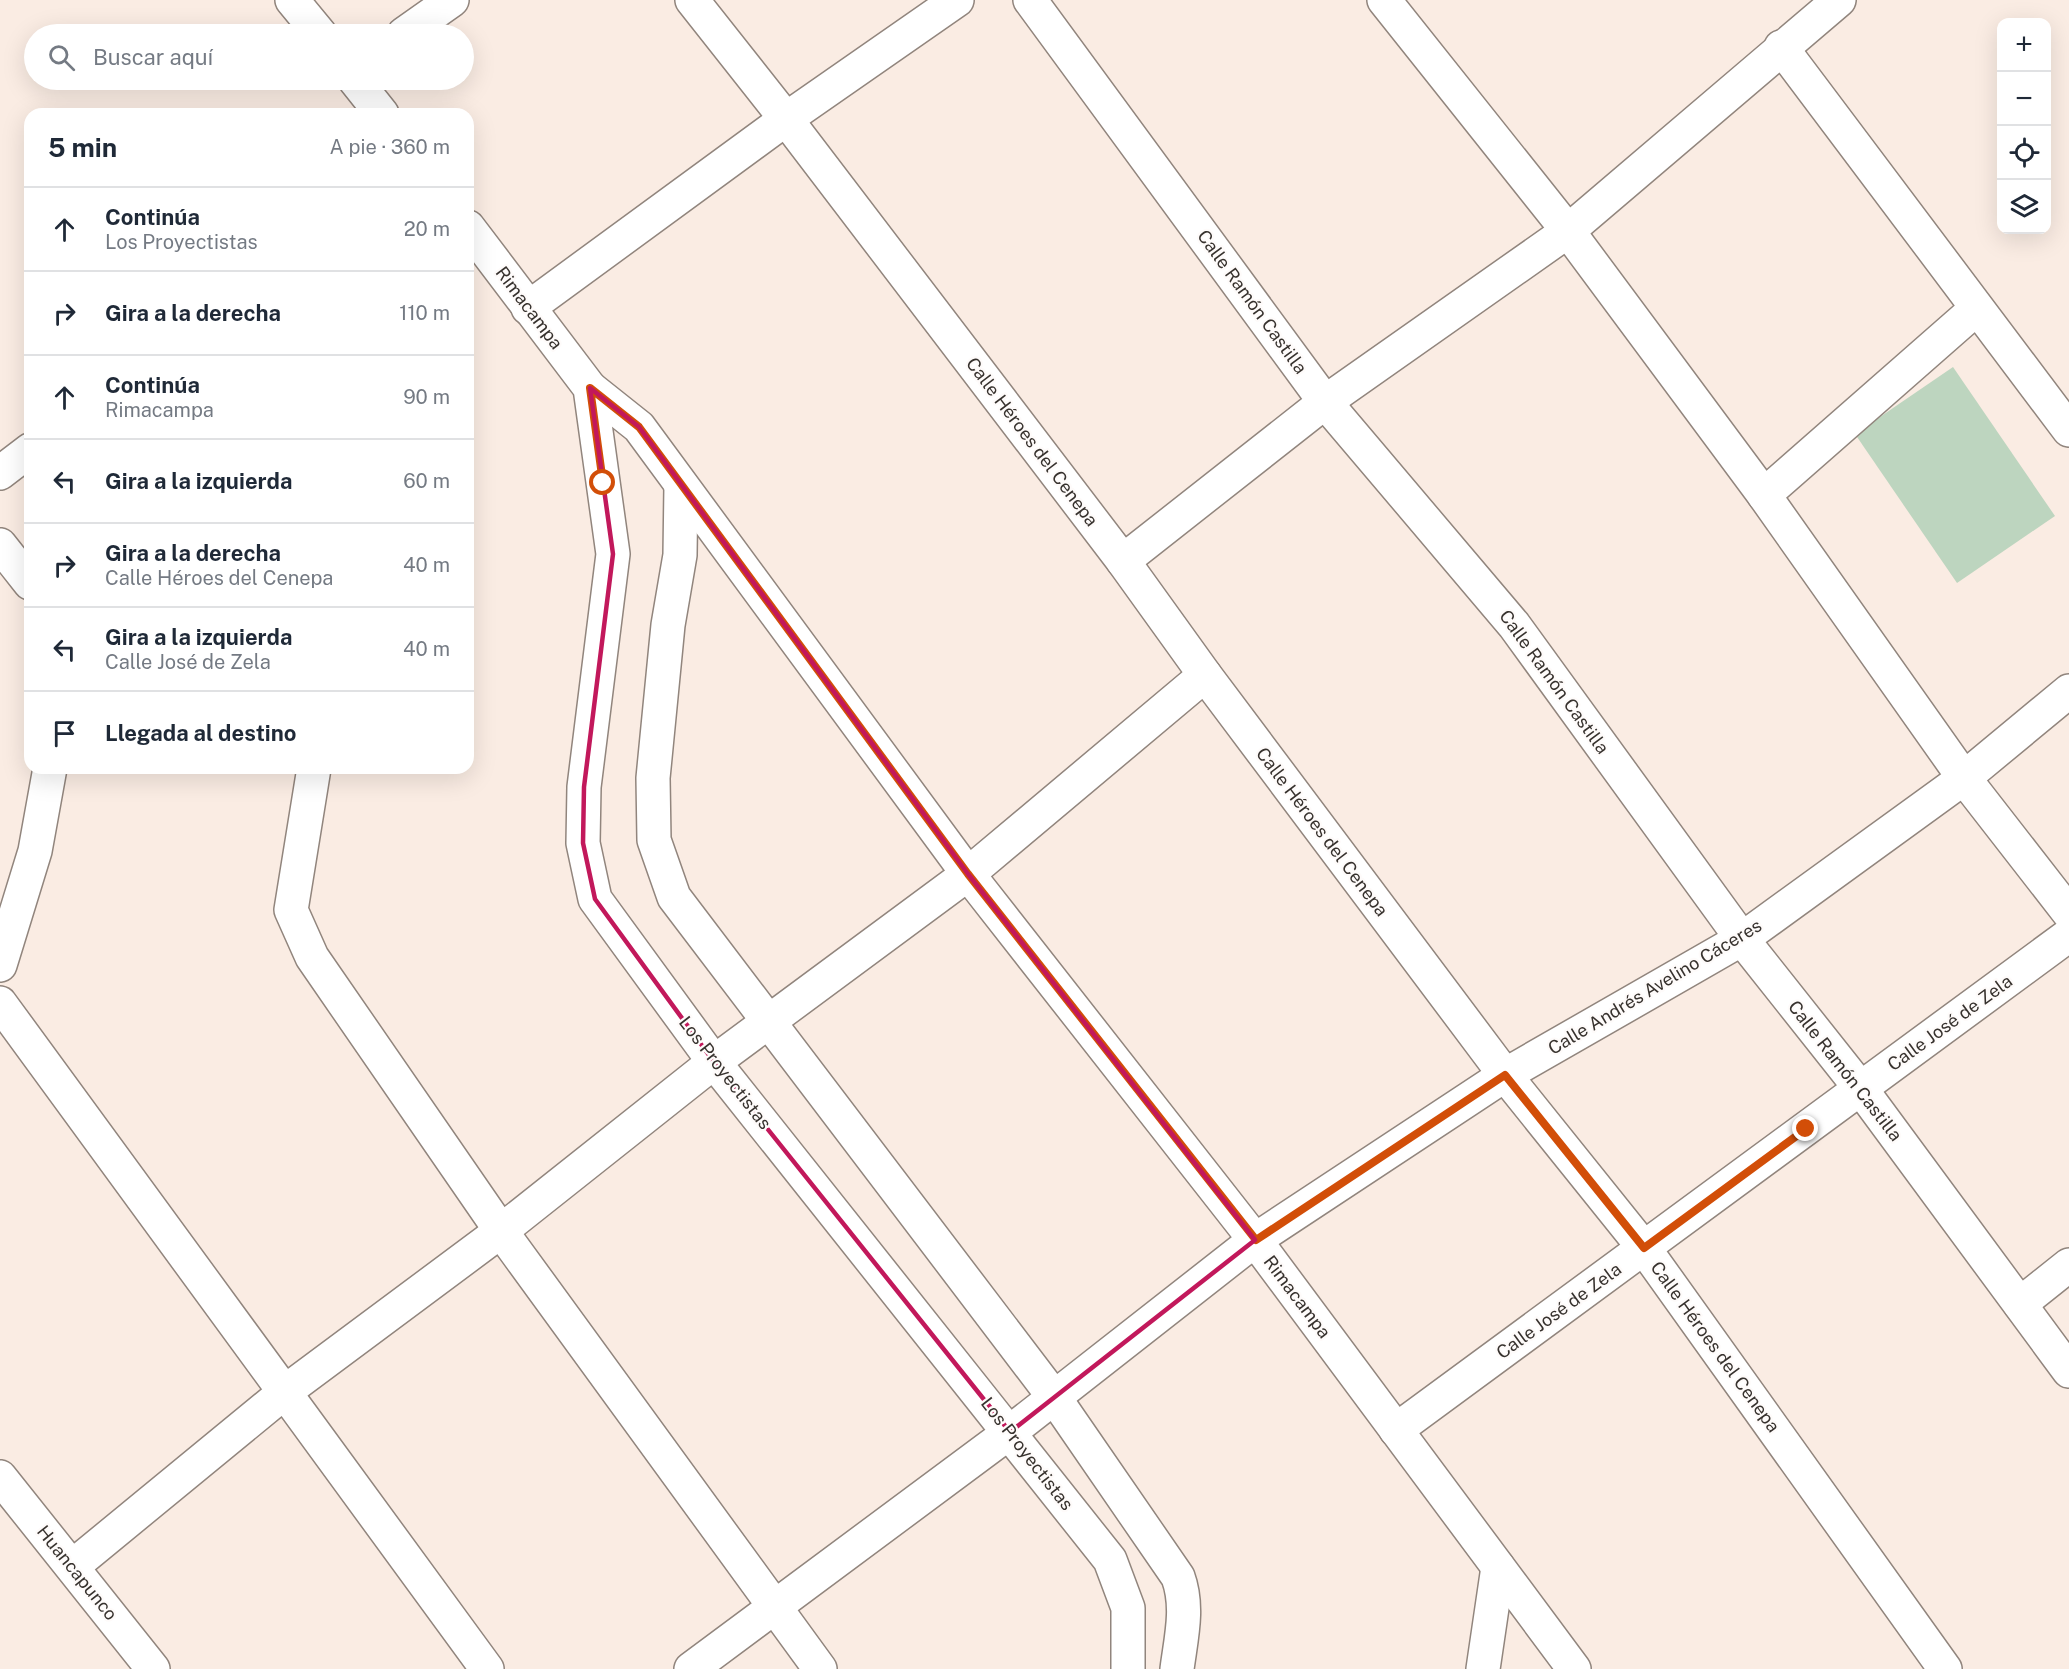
<!DOCTYPE html>
<html lang="es">
<meta charset="utf-8">
<style>
:root{--surface:#fff;--page:#f2f2f3;--text:#1f2937;--muted:#747a83;--line:#e0e1e3}
body{margin:0;font-family:"Public Sans",sans-serif;background:var(--page);color:var(--text)}
.controls{position:absolute;right:18px;top:18px;display:grid;overflow:hidden;border-radius:12px;box-shadow:0 6px 24px #0002}
.controls button{width:54px;height:54px;display:grid;place-items:center;padding:0;border:0;border-bottom:2px solid var(--line);background:var(--surface);color:var(--text);font:30px sans-serif}
.stop{position:absolute;width:18px;height:18px;margin:-14px;border:4px solid #d24e08;border-radius:50%;background:#fff}
.stop.end{background:#d24e08;border-color:#fff;box-shadow:0 2px 6px #0008}
.list{margin:0;padding:0;list-style:none}
h2{display:flex;justify-content:space-between;align-items:center;height:78px;margin:0;padding:0 24px;font-size:26px}
h2 small{font-size:20px;font-weight:400;color:var(--muted)}
.list li{display:grid;grid-template-columns:39px 1fr auto;gap:18px;align-items:center;box-sizing:border-box;height:84px;padding:0 24px;border-top:2px solid var(--line)}
.list b{display:block;font-size:22px;white-space:nowrap}
.list p{margin:0;font-size:20px;white-space:nowrap;color:var(--muted)}
.list em{font-size:20px;font-style:normal;color:var(--muted)}
.icon{flex:none;width:33px;height:33px;fill:none;stroke:currentColor;stroke-width:2;stroke-linecap:round;stroke-linejoin:round}
.map{position:relative;flex:none;width:2069px;height:1669px;overflow:hidden}
.search{position:absolute;background:var(--surface);box-shadow:0 6px 24px #0002;left:24px;top:24px;width:450px;height:66px;display:flex;align-items:center;gap:15px;box-sizing:border-box;padding:0 21px;border-radius:33px;color:var(--muted);font-size:22px}
.panel{position:absolute;background:var(--surface);box-shadow:0 6px 24px #0002;left:24px;top:108px;width:450px;height:666px;border-radius:18px}
.map>svg:first-child{display:block}
.garden{fill:#bdd5bf}
.lines{fill:none;stroke-linecap:round;stroke-linejoin:round}
.street-casing{stroke:#91857d;stroke-width:36}
.secondary-casing{stroke:#91857d;stroke-width:36}
.street{stroke:#fff;stroke-width:33}
.secondary{stroke:#fff;stroke-width:33}
.route{stroke:#d24e08;stroke-width:8}
.marked{fill:none;stroke:#c2185b;stroke-width:4.5;stroke-linejoin:round}
.labels{text-anchor:middle;stroke-width:4.5;stroke-linejoin:round;paint-order:stroke}
.street-label{font-size:18px;fill:#37322e;stroke:#fefbfa}
</style>
<div class="map">
<svg width="2069" height="1669" viewBox="0 0 2069 1669">
<rect width="100%" height="100%" fill="#faece3"/>
<polygon class="garden" points="1953,367 2055,516 1957,583 1855,434"/>
<g class="lines">
<defs>
<g id="street">
<polyline points="692,0 786,119 1123,561 1205,675 1505,1075 1644,1248 1945,1669"/>
<polyline points="1030,0 1325,402 1514,625 1742,939 1861,1089 2069,1371"/>
<polyline points="1384,0 1568,231 1764,495 1964,778 2069,913"/>
<polyline points="404,34 452,0"/>
<polyline points="1781,47 2069,430"/>
<polyline points="528,308 786,119 957,0"/>
<polyline points="590,388 639,427 968,874 1255,1240 1574,1669"/>
<polyline points="0,473 30,450"/>
<polyline points="1764,495 1976,309"/>
<polyline points="0,545 30,583"/>
<polyline points="1123,561 1325,402 1568,231 1839,0"/>
<polyline points="314,768 291,910 312,957 501,1231 820,1669"/>
<polyline points="0,965 35,851 50,768"/>
<polyline points="0,1003 487,1669"/>
<polyline points="2020,1304 2069,1265"/>
<polyline points="1396,1430 2069,935"/>
<polyline points="0,1477 153,1669"/>
<polyline points="73,1566 286,1391 501,1231 714,1062 968,874 1205,675"/>
<polyline points="691,1669 1010,1432 1255,1240 1505,1075 1742,939 1964,778 2069,691"/>
<polyline points="1483,1669 1498,1567"/>
</g>
<g id="secondary">
<polyline points="292,0 320,34"/>
<polyline points="355,80 382,114"/>
<polyline points="468,227 590,388 613,554 584,787 583,843 595,899 714,1062 1110,1560 1128,1608 1128,1669"/>
<path d="M681,485L680,555L668,625L653,778L654,840L674,897L1054,1397L1178,1577C1189,1607 1181,1638 1177,1669"/>
</g>
</defs>
<use href="#street" class="street-casing"/>
<use href="#secondary" class="secondary-casing"/>
<use href="#street" class="street"/>
<use href="#secondary" class="secondary"/>
</g>
<g class="lines">
<polyline class="route" points="603,483 590,388 639,427 968,874 1256,1240 1505,1075 1644,1248 1806,1129"/>
</g>
<path class="marked" d="M590,388L639,427L968,874L1255,1240L1010,1432L714,1062L595,899L583,843L584,787L613,554Z"/>
<g class="labels">
<g class="street-label">
<text transform="translate(1252 302) rotate(54)" y="6">Calle Ramón Castilla</text>
<text transform="translate(529 308) rotate(53)" y="6">Rimacampa</text>
<text transform="translate(1032 442) rotate(53)" y="6">Calle Héroes del Cenepa</text>
<text transform="translate(1554 682) rotate(54)" y="6">Calle Ramón Castilla</text>
<text transform="translate(1322 832) rotate(53)" y="6">Calle Héroes del Cenepa</text>
<text transform="translate(1655 987) rotate(-31)" y="6">Calle Andrés Avelino Cáceres</text>
<text transform="translate(1950 1023) rotate(-36)" y="6">Calle José de Zela</text>
<text transform="translate(1845 1071) rotate(52)" y="6">Calle Ramón Castilla</text>
<text transform="translate(725 1073) rotate(52)" y="6">Los Proyectistas</text>
<text transform="translate(1297 1297) rotate(53)" y="6">Rimacampa</text>
<text transform="translate(1559 1311) rotate(-36)" y="6">Calle José de Zela</text>
<text transform="translate(1715 1347) rotate(54)" y="6">Calle Héroes del Cenepa</text>
<text transform="translate(1027 1454) rotate(52)" y="6">Los Proyectistas</text>
<text transform="translate(77 1573) rotate(51)" y="6">Huancapunco</text>
</g>
</g>
</svg>
<div class="controls">
<button>+</button>
<button>−</button>
<button><svg class="icon" aria-label="locate" viewBox="0 0 24 24"><circle cx="12" cy="12" r="6"/><path d="M12 2v4M12 18v4M2 12h4M18 12h4"/></svg></button>
<button><svg class="icon" aria-label="layers" viewBox="0 0 24 24"><path d="M12 4l9 5-9 5-9-5zM3 14l9 5 9-5"/></svg></button>
</div>
<div class="stop" style="left:603px;top:483px"></div>
<div class="stop end" style="left:1806px;top:1129px"></div>
<div class="search"><svg class="icon" aria-label="search" viewBox="0 0 24 24"><circle cx="10" cy="10" r="6"/><path d="M15 15l6 6"/></svg>Buscar aquí</div>
<section class="panel">
<h2>5 min<small>A pie · 360 m</small></h2>
<ul class="list">
<li><svg class="icon" aria-label="ahead" viewBox="0 0 24 24"><path d="M12 20V5M6 11l6-6 6 6"/></svg><div><b>Continúa</b><p>Los Proyectistas</p></div><em>20 m</em></li>
<li><svg class="icon" aria-label="right" viewBox="0 0 24 24"><path d="M7 20v-9h11M14 6l5 5-5 5"/></svg><div><b>Gira a la derecha</b></div><em>110 m</em></li>
<li><svg class="icon" aria-label="ahead" viewBox="0 0 24 24"><path d="M12 20V5M6 11l6-6 6 6"/></svg><div><b>Continúa</b><p>Rimacampa</p></div><em>90 m</em></li>
<li><svg class="icon" aria-label="left" viewBox="0 0 24 24"><path d="M17 20v-9H6M10 6l-5 5 5 5"/></svg><div><b>Gira a la izquierda</b></div><em>60 m</em></li>
<li><svg class="icon" aria-label="right" viewBox="0 0 24 24"><path d="M7 20v-9h11M14 6l5 5-5 5"/></svg><div><b>Gira a la derecha</b><p>Calle Héroes del Cenepa</p></div><em>40 m</em></li>
<li><svg class="icon" aria-label="left" viewBox="0 0 24 24"><path d="M17 20v-9H6M10 6l-5 5 5 5"/></svg><div><b>Gira a la izquierda</b><p>Calle José de Zela</p></div><em>40 m</em></li>
<li><svg class="icon" aria-label="arrive" viewBox="0 0 24 24"><path d="M6 21V4h12l-3 4 3 4H6"/></svg><div><b>Llegada al destino</b></div></li>
</ul>
</section>
</div>
